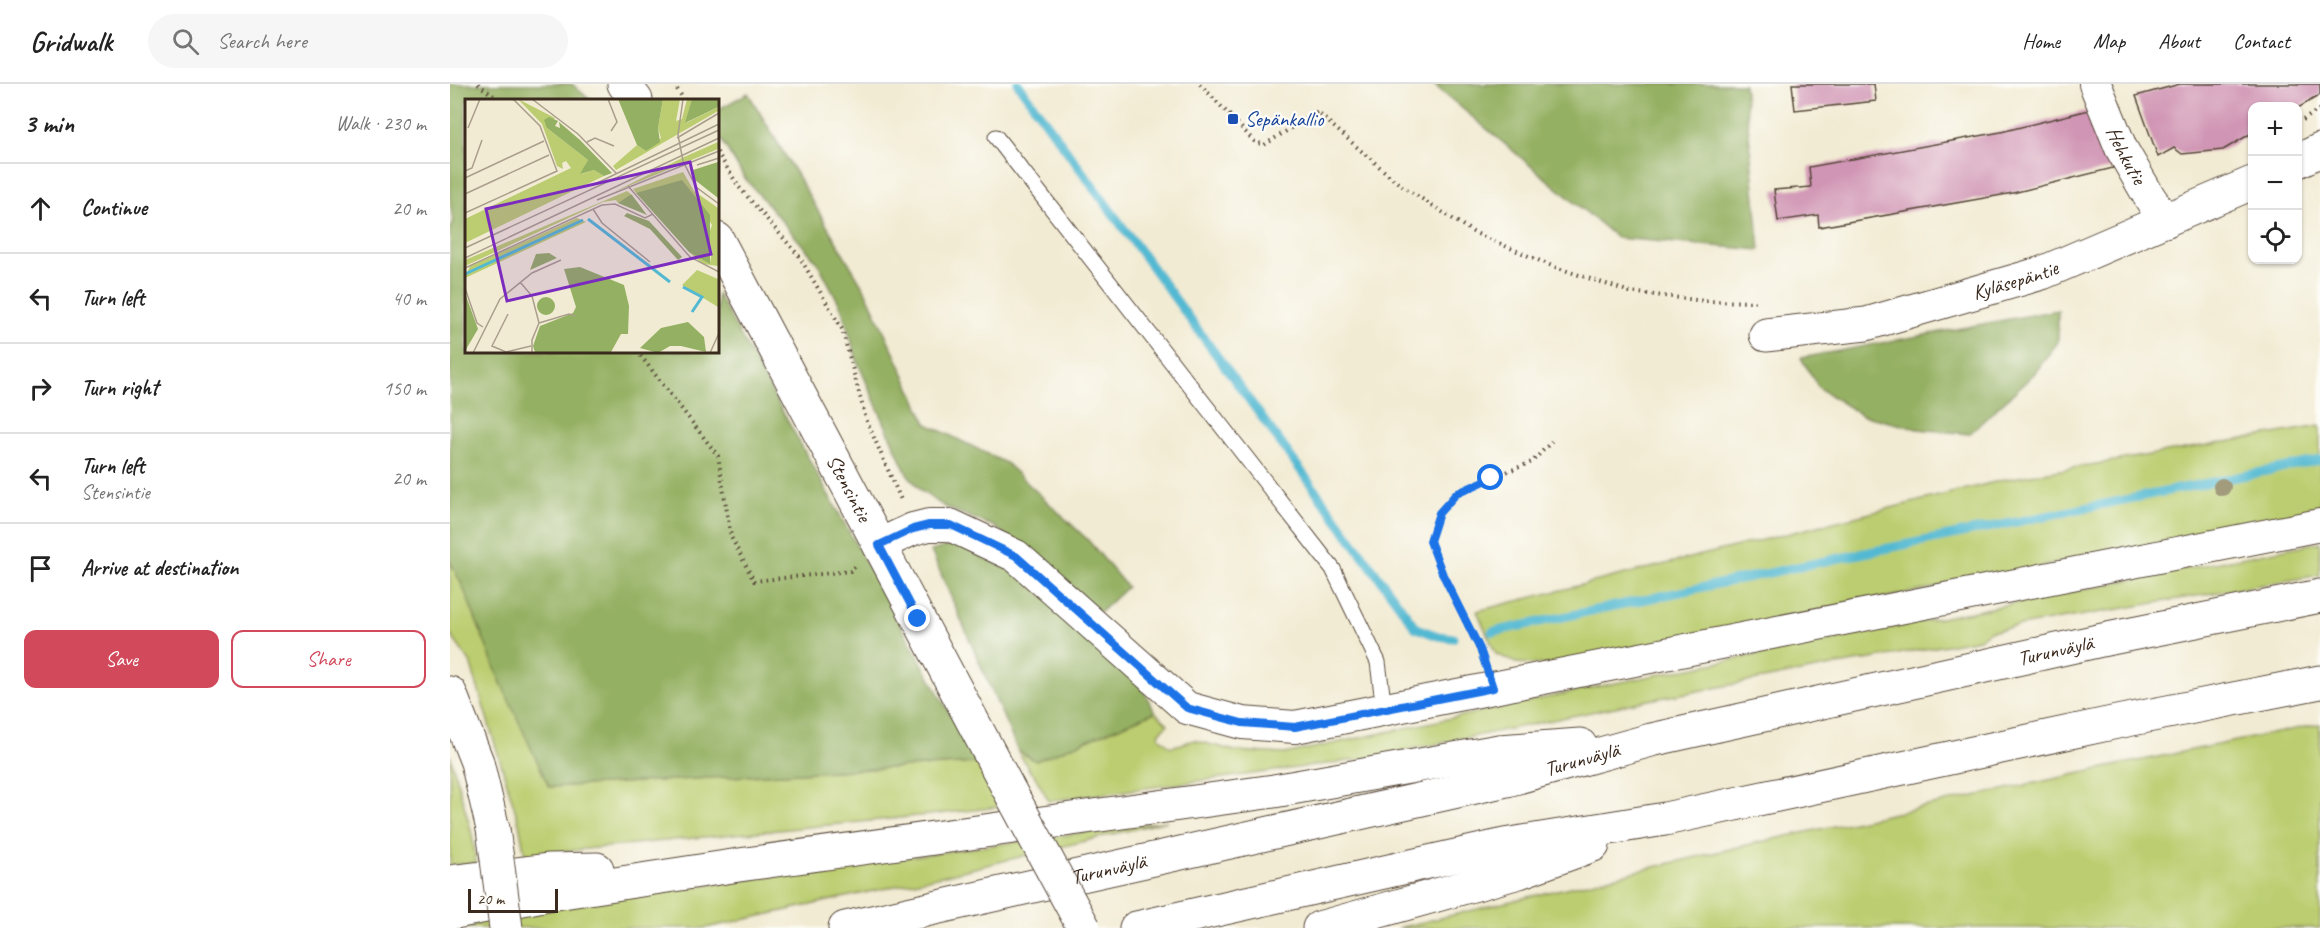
<!DOCTYPE html>
<meta charset="utf-8">
<style>
:root{--surface:#fff;--page:#f6f6f6;--text:#222;--muted:#767676;--line:#e0e0e0;--accent:#d1495b}
body{margin:0;font-family:Caveat,sans-serif;background:var(--page);color:var(--text)}
.controls{position:absolute;right:18px;top:18px;display:grid;overflow:hidden;border-radius:12px;box-shadow:0 2px 4px #0004}
.controls button{width:54px;height:54px;display:grid;place-items:center;padding:0;border:0;border-bottom:2px solid var(--line);background:var(--surface);color:var(--text);font:30px sans-serif}
.scale{position:absolute;left:18px;bottom:15px;width:90px;box-sizing:border-box;padding-left:6px;border:3px solid #3b2a1e;border-top:0;font-size:16px;line-height:21px;white-space:nowrap;color:#3b2a1e;-webkit-text-stroke:4px #fdfcf7;paint-order:stroke}
.stop{position:absolute;width:18px;height:18px;margin:-14px;border:4px solid #1a73e8;border-radius:50%;background:#fff}
.stop.end{background:#1a73e8;border-color:#fff;box-shadow:0 2px 6px #0008}
.list{margin:0;padding:0;list-style:none}
h2{display:flex;justify-content:space-between;align-items:center;height:78px;margin:0;padding:0 24px;font-size:26px}
h2 small{font-size:20px;font-weight:400;color:var(--muted)}
.list li{display:grid;grid-template-columns:39px 1fr auto;gap:18px;align-items:center;box-sizing:border-box;height:90px;padding:0 24px;border-top:2px solid var(--line)}
.list b{display:block;font-size:22px;white-space:nowrap}
.list p{margin:0;font-size:20px;white-space:nowrap;color:var(--muted)}
.list em{font-size:20px;font-style:normal;color:var(--muted)}
.actions{display:flex;gap:12px;padding:18px 24px}
.actions a{flex:1;padding:14px 0;border:2px solid var(--accent);border-radius:12px;text-align:center;font-size:21px;color:var(--accent)}
.actions .main{background:var(--accent);color:#fff}
.icon{flex:none;width:33px;height:33px;fill:none;stroke:currentColor;stroke-width:2;stroke-linecap:round;stroke-linejoin:round}
.map{position:relative;flex:none;width:1870px;height:844px;overflow:hidden}
header{display:flex;align-items:center;gap:36px;box-sizing:border-box;height:84px;padding:0 30px;background:var(--surface);border-bottom:2px solid var(--line)}
header strong{font-size:28px}
nav{display:flex;gap:33px;margin-inline-start:auto;font-size:21px}
.search{width:420px;height:54px;background:var(--page);display:flex;align-items:center;gap:15px;box-sizing:border-box;padding:0 21px;border-radius:33px;color:var(--muted);font-size:22px}
main{display:flex}
aside{flex:1;background:var(--surface)}
.map>svg:first-child{display:block}
.green{fill:#bbcd70;stroke:#7b7c47;stroke-width:1.5}
.forest{fill:#94b062;stroke:#686d40;stroke-width:1.5}
.lines{fill:none;stroke-linecap:round;stroke-linejoin:round}
.stream{stroke:#53b9d2;stroke-width:9}
.building{fill:#d094b4}
.service-casing{stroke:#564739;stroke-width:17}
.minor-casing{stroke:#564739;stroke-width:34}
.secondary-casing{stroke:#564739;stroke-width:35}
.trunk-casing{stroke:#564739;stroke-width:35}
.motorway-casing{stroke:#564739;stroke-width:35}
.path{stroke:#564739;stroke-width:4;stroke-dasharray:1.5 4.5;stroke-linecap:butt}
.service{stroke:#fff;stroke-width:15}
.minor{stroke:#fff;stroke-width:32}
.secondary{stroke:#fff;stroke-width:33}
.trunk{stroke:#fff;stroke-width:33}
.motorway{stroke:#fff;stroke-width:33}
.secondary-bridge-casing{stroke:#564739;stroke-width:35;stroke-linecap:butt}
.trunk-bridge-casing{stroke:#564739;stroke-width:35;stroke-linecap:butt}
.secondary-bridge{stroke:#fff;stroke-width:33}
.trunk-bridge{stroke:#fff;stroke-width:33}
.tree{fill:#a29c7d}
.route{stroke:#1a73e8;stroke-width:8}
.transit-dot{fill:#1a4fb4;stroke:#fdfcf7;stroke-width:2}
.labels{text-anchor:middle;stroke-width:4.5;stroke-linejoin:round;paint-order:stroke}
.transit-label{font-size:21px;fill:#164399;stroke:#fdfcf7;text-anchor:start}
.street-label{font-size:21px;fill:#3b2a1e;stroke:#fdfcf7}
.inset-river{fill:none;stroke:#53b9d2;stroke-width:3}
.inset-road{fill:none;stroke:#a99e8b;stroke-width:1.5}
.view{fill:#7b2cbf;fill-opacity:0.15;stroke:#7b2cbf;stroke-width:3}
.inset-edge{fill:none;stroke:#3b2a1e;stroke-width:3}
</style>
<header>
<strong>Gridwalk</strong>
<div class="search"><svg class="icon" aria-label="search" viewBox="0 0 24 24"><circle cx="10" cy="10" r="6"/><path d="M15 15l6 6"/></svg>Search here</div>
<nav><a>Home</a><a>Map</a><a>About</a><a>Contact</a></nav>
</header>
<main>
<aside>
<h2>3 min<small>Walk · 230 m</small></h2>
<ul class="list">
<li><svg class="icon" aria-label="ahead" viewBox="0 0 24 24"><path d="M12 20V5M6 11l6-6 6 6"/></svg><div><b>Continue</b></div><em>20 m</em></li>
<li><svg class="icon" aria-label="left" viewBox="0 0 24 24"><path d="M17 20v-9H6M10 6l-5 5 5 5"/></svg><div><b>Turn left</b></div><em>40 m</em></li>
<li><svg class="icon" aria-label="right" viewBox="0 0 24 24"><path d="M7 20v-9h11M14 6l5 5-5 5"/></svg><div><b>Turn right</b></div><em>150 m</em></li>
<li><svg class="icon" aria-label="left" viewBox="0 0 24 24"><path d="M17 20v-9H6M10 6l-5 5 5 5"/></svg><div><b>Turn left</b><p>Stensintie</p></div><em>20 m</em></li>
<li><svg class="icon" aria-label="arrive" viewBox="0 0 24 24"><path d="M6 21V4h12l-3 4 3 4H6"/></svg><div><b>Arrive at destination</b></div></li>
</ul>
<div class="actions"><a class="main">Save</a><a>Share</a></div>
</aside>
<div class="map">
<svg width="1870" height="844" viewBox="0 0 1870 844">
<rect width="100%" height="100%" fill="#fdfcf7"/>
<filter id="ink" filterUnits="userSpaceOnUse"><feTurbulence type="fractalNoise" baseFrequency=".0167" numOctaves="2"/><feDisplacementMap in="SourceGraphic" scale="12" xChannelSelector="R" yChannelSelector="G"/><feConvolveMatrix kernelMatrix="1 2 1 2 8 2 1 2 1" color-interpolation-filters="sRGB"/></filter>
<filter id="wash" filterUnits="userSpaceOnUse"><feTurbulence type="fractalNoise" baseFrequency=".008" numOctaves="4" result="noise"/><feDisplacementMap in="SourceGraphic" scale="24" xChannelSelector="R" yChannelSelector="G"/><feGaussianBlur stdDeviation="1.35" result="paint"/><feColorMatrix in="noise" values="0 0 0 0 0 0 0 0 0 0 0 0 0 0 0 0 0 1.4 0 .05"/><feComposite in="paint" operator="in"/></filter>
<g filter="url(#wash)">
<rect width="100%" height="100%" fill="#f2ebd3"/>
<g class="green">
<polygon points="1870,342 1870,427 1097,581 1066,579 1046,570 1027,527 1557,395"/>
<polygon points="1870,458 1870,491 1540,547 1529,555 1199,616 914,675 599,717 583,689 581,689 568,667 586,677 705,628 718,640 710,648 709,653 721,663 744,656 785,667 835,670 1141,604"/>
<path d="M0,477L13,503L99,703L527,679L549,723C391,742 233,753 75,772L69,739L20,578L0,550Z"/>
<polygon points="1870,640 1870,844 948,844 1301,760 1673,680"/>
<polygon points="0,671 22,750 26,779 0,781"/>
<polygon points="717,737 500,790 256,844 0,844 120,820"/>
</g>
<g class="forest">
<polygon points="0,0 122,0 140,16 16,16 16,267 267,267 267,209 527,679 99,703 50,597 13,503 0,477 0,145 3,140 0,118"/>
<polygon points="983,0 1294,0 1310,166 1167,154"/>
<polygon points="298,9 415,206 477,340 556,379 638,456 677,503 650,528 585,471 543,442 495,423 471,407 456,388 408,279 392,225 368,179 294,93 267,49 267,26"/>
<polygon points="1608,226 1608,258 1584,290 1519,350 1468,345 1411,331 1369,304 1351,274"/>
<polygon points="504,460 570,491 687,595 705,628 586,677 568,667 481,467"/>
</g>
<g class="lines">
<g class="stream">
<polyline points="568,0 966,544 988,552 1003,554"/>
<polyline points="1042,548 1380,476 1870,376"/>
</g>
</g>
<g id="blocks">
<g class="building">
<polygon points="1342,0 1424,0 1426,17 1345,26"/>
<polygon points="1730,0 1870,0 1870,11 1848,24 1802,22 1802,49 1773,66 1732,70 1724,64 1708,73 1686,12"/>
<polygon points="1643,25 1663,84 1563,109 1369,143 1368,131 1328,137 1324,106 1361,103 1359,83 1551,48"/>
</g>
</g>
</g>
<g filter="url(#ink)">
<use href="#blocks" fill-opacity="0" stroke="#564739" stroke-width="1.5"/>
<g class="lines">
<defs>
<polyline id="service" points="546,53 883,485 928,578 934,626"/>
<g id="minor">
<path id="s1" d="M1645,0L1671,64L1700,114L1716,137"/>
<polyline points="429,461 463,445 479,441 500,441 566,472 737,624 792,639 845,643 1870,441"/>
</g>
<g id="secondary">
<polyline points="174,0 186,16"/>
<polyline points="1848,77 1870,66"/>
<path id="s2" d="M267,155L557,702"/>
<path id="s3" d="M1316,251L1416,240L1592,189L1802,99"/>
</g>
<polyline id="trunk" points="0,609 27,678 43,745"/>
<g id="motorway">
<polyline points="0,798 100,786 147,785"/>
<polyline points="0,829 93,811 289,781 824,707 1049,667 1130,661"/>
<path id="s4" d="M395,844L1057,696L1201,656L1652,556L1870,512"/>
<polyline points="686,844 1054,761 1215,735 1667,638 1870,598"/>
<polyline points="869,844 1069,788 1143,761"/>
</g>
</defs>
<use href="#service" class="service-casing"/>
<use href="#minor" class="minor-casing"/>
<use href="#secondary" class="secondary-casing"/>
<use href="#trunk" class="trunk-casing"/>
<use href="#motorway" class="motorway-casing"/>
<g class="path">
<polyline points="28,0 49,16"/>
<polyline points="224,0 234,16"/>
<polyline points="750,0 804,57 814,61 867,28 949,100 1023,148 1102,182 1180,208 1255,217 1310,218"/>
<polyline points="1853,36 1870,25"/>
<polyline points="267,68 289,103 349,172 392,245 416,335 451,416"/>
<polyline points="187,267 268,372 281,453 304,497 400,487 406,482"/>
<polyline points="1033,575 993,491 980,457 989,429 1006,410 1041,394 1082,378 1103,356"/>
</g>
<use href="#service" class="service"/>
<use href="#minor" class="minor"/>
<use href="#secondary" class="secondary"/>
<use href="#trunk" class="trunk"/>
<use href="#motorway" class="motorway"/>
<defs>
<polyline id="secondary-bridge" points="557,702 634,844"/>
<polyline id="trunk-bridge" points="43,745 56,844"/>
</defs>
<use href="#secondary-bridge" class="secondary-bridge-casing"/>
<use href="#trunk-bridge" class="trunk-bridge-casing"/>
<use href="#secondary-bridge" class="secondary-bridge"/>
<use href="#trunk-bridge" class="trunk-bridge"/>
</g>
<circle class="tree" cx="1772" cy="403" r="9"/>
</g>
<g class="lines" filter="url(#ink)">
<polyline class="route" points="468,535 429,461 463,445 479,441 501,441 566,472 737,624 792,639 845,643 1043,604 1030,565 993,491 980,457 989,429 1006,410 1041,394"/>
</g>
<rect class="transit-dot" x="777" y="29" width="12" height="12" rx="3"/>
<g class="labels">
<g class="transit-label">
<text x="795" y="42">Sepänkallio</text>
</g>
<g class="street-label">
<text dy="7" stroke="none"><textPath href="#s1" startOffset="78">Hehkutie</textPath></text>
<text dy="7" stroke="none"><textPath href="#s3" startOffset="256">Kyläsepäntie</textPath></text>
<text dy="7" stroke="none"><textPath href="#s2" startOffset="282">Stensintie</textPath></text>
<text dy="7" stroke="none"><textPath href="#s4" startOffset="1242">Turunväylä</textPath></text>
<text dy="7" stroke="none"><textPath href="#s4" startOffset="756">Turunväylä</textPath></text>
<text dy="7" stroke="none"><textPath href="#s4" startOffset="270">Turunväylä</textPath></text>
</g>
</g>
<g transform="translate(15 15)">
<rect width="254" height="254" fill="#f2ebd3"/>
<path d="M53,0L90,19L82,29L123,61L116,75L129,71L139,77L0,144V120L106,69L101,62L97,64L98,70L92,67L77,25ZM198,0H215L211,22L217,20L222,0H227L221,24L253,8V12L151,71L148,67L172,46L181,52L196,39L193,29ZM253,43V50L149,93L219,58ZM218,73L229,92L253,109V167L238,165L224,153L245,164L247,152L242,140L247,126L225,91L171,94L168,90ZM162,92L167,96L153,104L151,101L138,103L0,167V161ZM112,119L121,123L0,179L5,167ZM232,171L253,180V208L217,186Z" fill="#bbcd70"/>
<path d="M153,0H198L193,29L195,43L181,52L172,46ZM227,0H253V8L220,24ZM84,18L93,22L90,27L95,29L94,23L115,41L147,74L139,77L129,71L115,75L123,61L82,29L79,21ZM253,63V99L230,81L228,71ZM217,81L245,116V165L224,153L171,94ZM165,96H167L182,116L153,104ZM162,114L184,122L217,158L213,161L185,130L159,117ZM84,154L92,159L65,171L71,155ZM115,168L159,186L164,207L163,235H156L146,253H70L68,247L75,227L108,214L111,208L99,170ZM1,197L13,230L0,252V198ZM72 207a9 9 0 1 1 18 0a9 9 0 1 1-18 0ZM223,223L239,238L241,253L216,247H205L193,254L175,249L196,229Z" fill="#94b062"/>
<path class="inset-river" d="M123,120L205,183M0,175L118,121M218,188L237,198L227,213"/>
<path class="inset-road" d="M67,0L113,35L152,75M143,0L152,23L146,32M218,0L213,36L218,62L231,88L254,105M3,29L15,0M212,39L254,14M122,43L130,39L149,47M232,66L254,59M0,72L7,69L17,41M0,79L79,42M128,86L254,25M163,87L225,158L254,173M0,95L84,56M132,101L254,52M128,110L137,124L185,163M0,114L92,72L75,27L48,0M0,149L254,31M0,159L254,39M0,169L137,106L150,105L180,119L188,115M55,183L67,197L74,224M0,189L12,224L18,228M43,215L27,247L41,253L66,247M74,224L104,215L110,217M8,254L35,200L67,174L96,161M67,254V241L74,224M245,254L254,234"/>
<path class="view" d="M225,63L246,155L42,202L21,110Z"/>
<rect width="254" height="254" class="inset-edge"/>
</g>
</svg>
<div class="controls">
<button>+</button>
<button>−</button>
<button><svg class="icon" aria-label="locate" viewBox="0 0 24 24"><circle cx="12" cy="12" r="6"/><path d="M12 2v4M12 18v4M2 12h4M18 12h4"/></svg></button>
</div>
<div class="scale">20 m</div>
<div class="stop" style="left:1041px;top:394px"></div>
<div class="stop end" style="left:468px;top:535px"></div>
</div>
</main>
